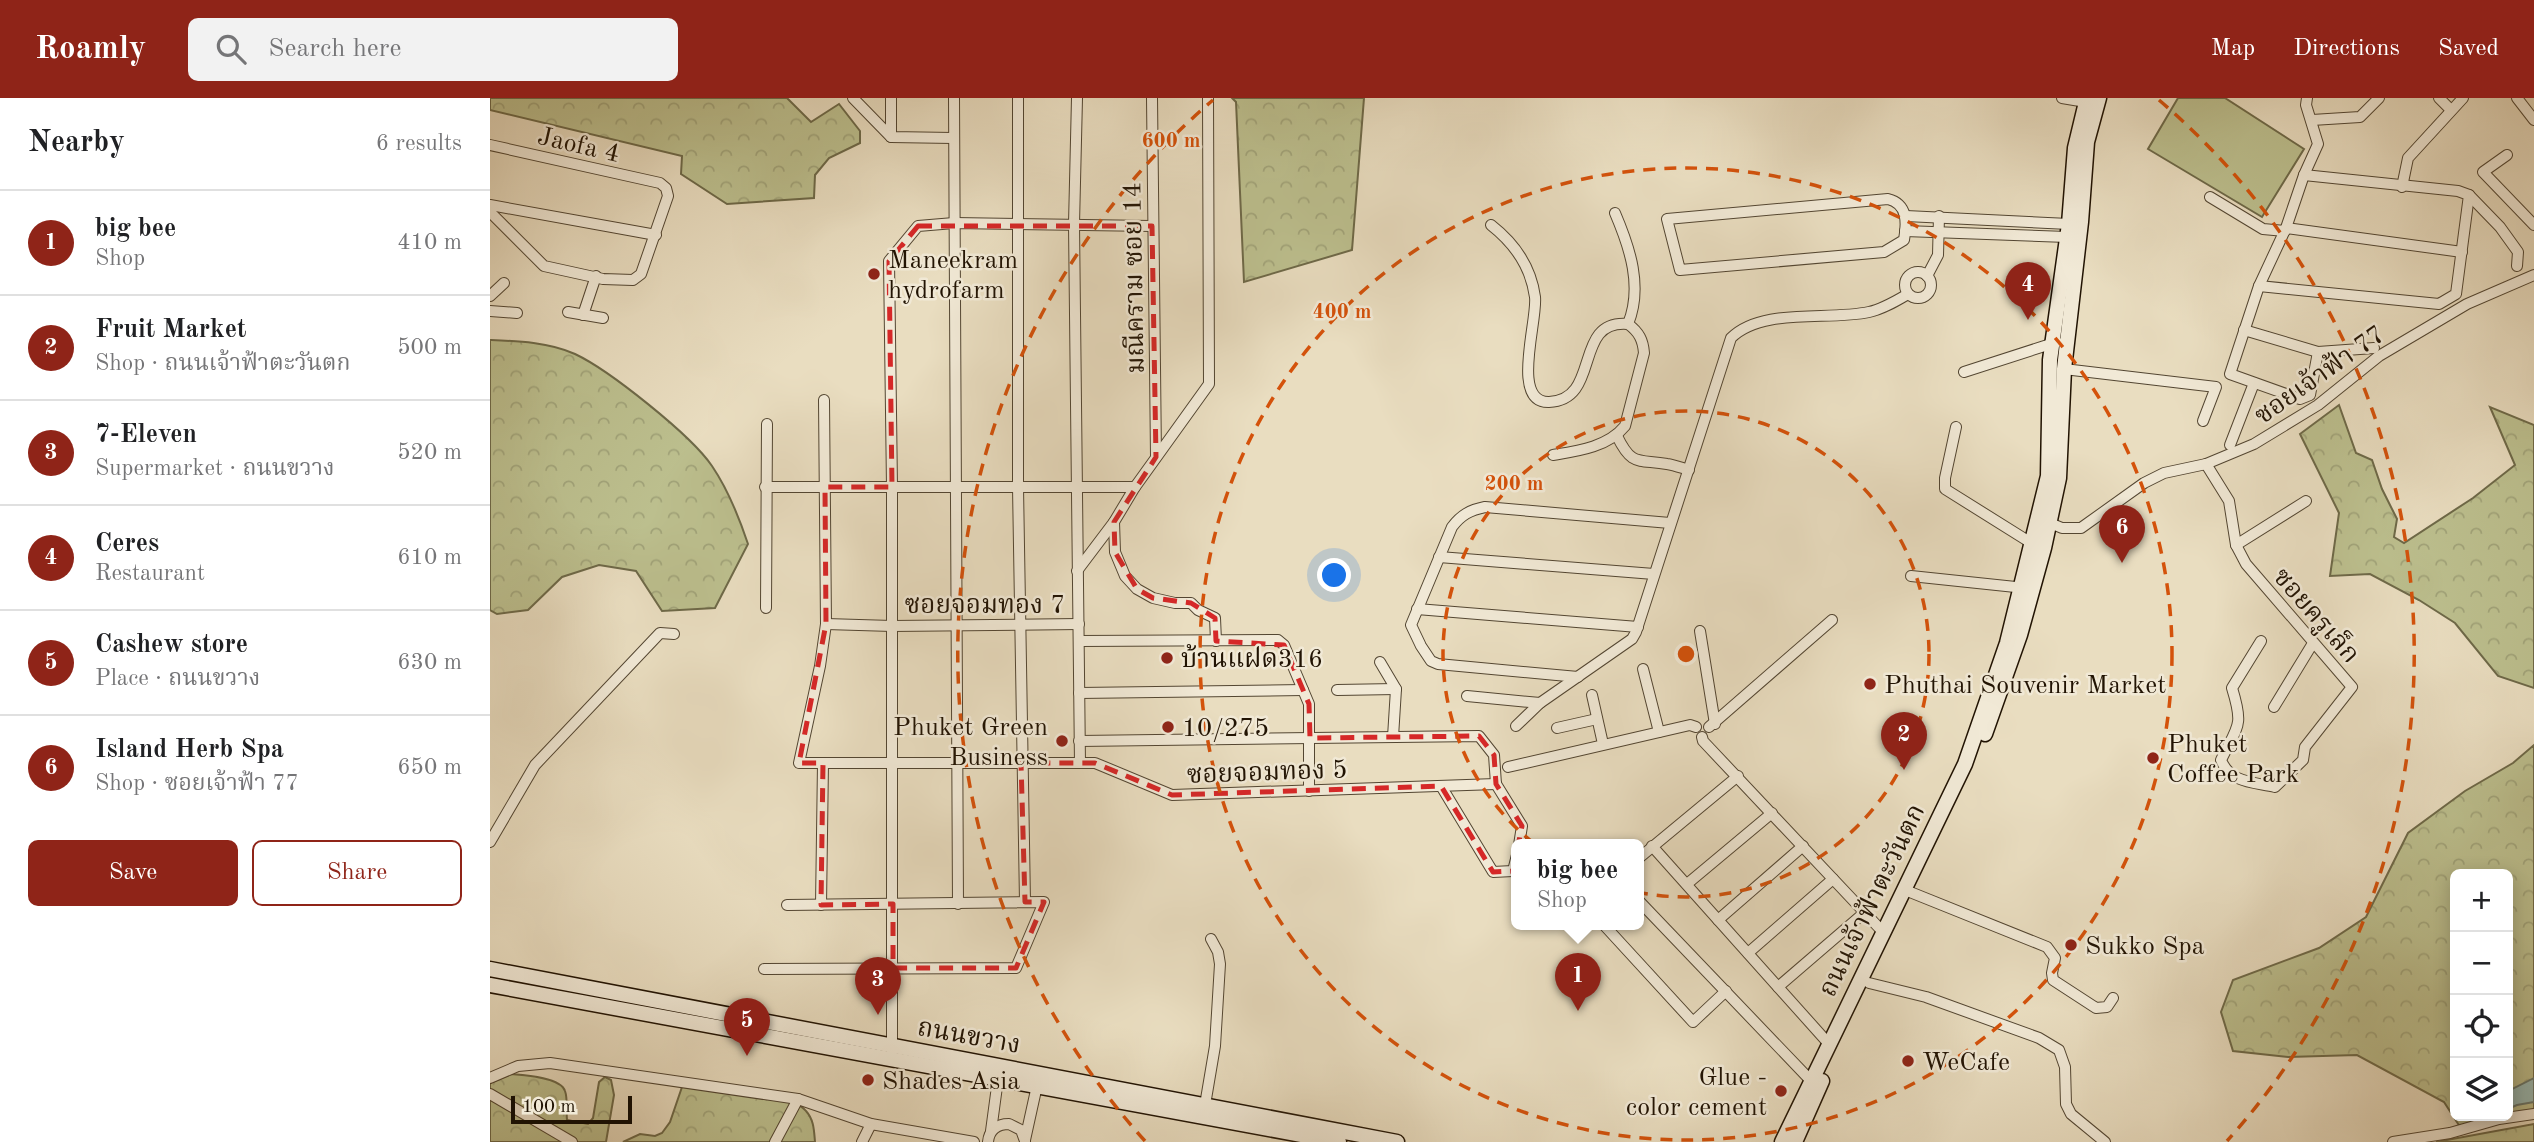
<!DOCTYPE html>
<meta charset="utf-8">
<style>
:root{--surface:#fff;--page:#f2f2f2;--text:#202124;--muted:#757577;--line:#e0e0e0;--accent:#8f2418}
body{margin:0;font-family:"Old Standard TT","Noto Serif Thai",serif;background:var(--page);color:var(--text)}
.controls{position:absolute;right:21px;bottom:21px;display:grid;overflow:hidden;border-radius:10px;box-shadow:0 4px 18px #0003}
.controls button{width:63px;height:63px;display:grid;place-items:center;padding:0;border:0;border-bottom:2px solid var(--line);background:var(--surface);color:var(--text);font:35px sans-serif}
.scale{position:absolute;left:21px;bottom:18px;width:121px;box-sizing:border-box;padding-left:7px;border:4px solid #211303;border-top:0;font-size:19px;line-height:24px;white-space:nowrap;color:#211303;-webkit-text-stroke:5px #f1e9d6;paint-order:stroke}
.you{position:absolute;left:845px;top:478px;width:24px;height:24px;margin:-18px;border:5px solid #fff;border-radius:50%;background:#1a73e8;box-shadow:0 0 0 10px #1a73e833}
.badge{display:grid;place-items:center;width:46px;height:46px;border-radius:50%;background:var(--accent);color:#fff;font-size:23px;font-weight:700}
.pin{position:absolute;translate:-50% -58px;filter:drop-shadow(0 2px 4px #0008)}
.pin::after{content:'';position:absolute;top:37px;width:24px;height:21px;background:inherit;clip-path:polygon(0 0,100% 0,50% 100%)}
.popup{position:absolute;left:1021px;top:741px;width:133px;height:91px;box-sizing:border-box;display:grid;place-content:center;border-radius:10px;background:var(--surface);filter:drop-shadow(0 2px 5px #0005);font-size:23px;white-space:nowrap;color:var(--muted)}
.popup b{font-size:26px;color:var(--text)}
.popup::after{content:'';position:absolute;left:50%;top:100%;margin-left:-14px;border:14px solid transparent;border-top-color:var(--surface)}
.list{margin:0;padding:0;list-style:none}
h2{display:flex;justify-content:space-between;align-items:center;height:91px;margin:0;padding:0 28px;font-size:30px}
h2 small{font-size:23px;font-weight:400;color:var(--muted)}
.list li{display:grid;grid-template-columns:46px 1fr auto;gap:21px;align-items:center;box-sizing:border-box;height:105px;padding:0 28px;border-top:2px solid var(--line)}
.list b{display:block;font-size:26px;white-space:nowrap}
.list p{margin:0;font-size:23px;white-space:nowrap;color:var(--muted)}
.list em{font-size:23px;font-style:normal;color:var(--muted)}
.actions{display:flex;gap:14px;padding:21px 28px}
.actions a{flex:1;padding:16px 0;border:2px solid var(--accent);border-radius:10px;text-align:center;font-size:24px;color:var(--accent)}
.actions .main{background:var(--accent);color:#fff}
.icon{flex:none;width:38px;height:38px;fill:none;stroke:currentColor;stroke-width:2;stroke-linecap:round;stroke-linejoin:round}
.map{position:relative;flex:none;width:2044px;height:1044px;overflow:hidden}
header{display:flex;align-items:center;gap:42px;box-sizing:border-box;height:98px;padding:0 35px;background:var(--accent);color:#fff}
header strong{font-size:33px}
nav{display:flex;gap:38px;margin-inline-start:auto;font-size:24px}
.search{width:490px;height:63px;background:var(--page);display:flex;align-items:center;gap:18px;box-sizing:border-box;padding:0 24px;border-radius:10px;color:var(--muted);font-size:26px}
main{display:flex}
aside{flex:1;background:var(--surface)}
.map>svg:first-child{display:block}
.forest{fill:url(#forest-crowns);stroke:#6e6948;stroke-width:2;fill-rule:evenodd}
.pitch{fill:#bcbf8e;stroke:#6e6948;stroke-width:2}
.water{fill:#98bbb6;stroke:#68786e;stroke-width:2}
.lines{fill:none;stroke-linecap:round;stroke-linejoin:round}
.street-casing{stroke:#534632;stroke-width:12}
.secondary-casing{stroke:#211303;stroke-width:17}
.street{stroke:#f1e9d6;stroke-width:10}
.secondary{stroke:#f1e9d6;stroke-width:14}
.marked{fill:none;stroke:#d62828;stroke-width:5;stroke-dasharray:14 9;stroke-linejoin:round}
.ring{fill:none;stroke:#d4520b;stroke-width:3.5;stroke-dasharray:12 9}
.poi-dot{fill:#8f2418;stroke:#f1e9d6;stroke-width:2.5}
.labels{text-anchor:middle;stroke-width:5;stroke-linejoin:round;paint-order:stroke}
.street-label{font-size:26px;fill:#211303;stroke:#f1e9d6}
.poi-label{font-size:26px;fill:#211303;stroke:#f1e9d6;text-anchor:start}
.centre{fill:#d4520b;stroke:#f1e9d6;stroke-width:3.5}
.ring-label{font-size:21px;text-anchor:middle;font-weight:bold;fill:#d4520b;stroke:#f1e9d6;stroke-width:5;stroke-linejoin:round;paint-order:stroke}
</style>
<header>
<strong>Roamly</strong>
<div class="search"><svg class="icon" aria-label="search" viewBox="0 0 24 24"><circle cx="10" cy="10" r="6"/><path d="M15 15l6 6"/></svg>Search here</div>
<nav><a>Map</a><a>Directions</a><a>Saved</a></nav>
</header>
<main>
<aside>
<h2>Nearby<small>6 results</small></h2>
<ul class="list">
<li><span class="badge">1</span><div><b>big bee</b><p>Shop</p></div><em>410 m</em></li>
<li><span class="badge">2</span><div><b>Fruit Market</b><p>Shop · ถนนเจ้าฟ้าตะวันตก</p></div><em>500 m</em></li>
<li><span class="badge">3</span><div><b>7-Eleven</b><p>Supermarket · ถนนขวาง</p></div><em>520 m</em></li>
<li><span class="badge">4</span><div><b>Ceres</b><p>Restaurant</p></div><em>610 m</em></li>
<li><span class="badge">5</span><div><b>Cashew store</b><p>Place · ถนนขวาง</p></div><em>630 m</em></li>
<li><span class="badge">6</span><div><b>Island Herb Spa</b><p>Shop · ซอยเจ้าฟ้า 77</p></div><em>650 m</em></li>
</ul>
<div class="actions"><a class="main">Save</a><a>Share</a></div>
</aside>
<div class="map">
<svg width="2044" height="1044" viewBox="0 0 2044 1044">
<defs>
<pattern id="forest-crowns" width="20" height="18" patternUnits="userSpaceOnUse" patternTransform="scale(1.75)"><rect width="20" height="18" fill="#bcbf8e"/><path d="M2 6a3 3 0 1 1 6 0M12 15a3 3 0 1 1 6 0" fill="none" stroke="#a1a379"/></pattern>
</defs>
<rect width="100%" height="100%" fill="#e9ddc0"/>
<filter id="stains"><feTurbulence type="fractalNoise" baseFrequency=".00286" numOctaves="4"/><feColorMatrix values="0 0 0 0 .2 0 0 0 0 .09 0 0 0 0 .02 0 0 0 .5 -.17"/></filter>
<radialGradient id="worn" r=".72"><stop offset=".6" stop-color="#630" stop-opacity="0"/><stop offset="1" stop-color="#630" stop-opacity=".3"/></radialGradient>
<g class="forest">
<polygon points="0,0 297,0 321,24 349,6 370,33 370,45 339,60 325,77 324,100 237,106 191,76 192,58 0,12"/>
<polygon points="742,0 874,0 862,152 754,184 746,4"/>
<path d="M0,242C27,243 59,244 85,256C119,272 201,337 222,368C239,393 249,419 258,446L225,510L172,513L146,473L109,467L72,479L38,512L7,516L0,512Z"/>
<polygon points="1849,307 1866,355 1882,362 1892,391 1907,421 1904,439 1914,445 1983,400 2025,367 2000,309 2044,327 2044,590 2008,578 1965,525 1929,502 1880,476 1840,478 1849,415 1810,336"/>
<path d="M2044,647V1019L1972,1032L1954,1004L1867,957L1798,959L1743,953L1731,914L1743,882L1829,850L1876,819L1918,735L1975,693L2023,665ZM1965,776H2018V1018H1965Z"/>
<path d="M21,976C33,977 71,979 75,993C78,1001 76,1013 77,1022L98,1026L103,1020L109,984L115,979L121,982L124,997L116,1044H0V985Z"/>
<path d="M205,986C230,990 301,994 316,1013C324,1022 324,1032 325,1044H133L150,1036L165,1038L172,1035L180,1024L192,989Z"/>
<polygon points="2044,1026 2044,1044 1946,1044"/>
</g>
<polygon class="pitch" points="1688,0 1735,0 1814,51 1772,119 1658,51"/>
<polygon class="water" points="2044,980 2044,1004 2027,1007 2018,1011 2018,993"/>
<g class="lines">
<defs>
<g id="street">
<polyline points="363,0 401,39 463,40"/>
<polyline points="464,0 468,806"/>
<polyline points="528,0 528,389 535,804"/>
<polyline points="587,0 584,126 590,665"/>
<polyline points="662,0 666,359"/>
<polyline points="718,0 719,286 645,389 624,424 625,454 635,478 647,491 663,500 685,505 701,505 708,512 725,520 726,543"/>
<polyline points="1572,0 1596,4"/>
<polyline points="1817,0 1816,7 1828,46 1814,77 1796,130 1769,188 1740,276 1810,301 1820,297 1828,254"/>
<polyline points="1949,0 1961,12"/>
<polyline points="2027,0 2044,22"/>
<polyline points="1822,22 1870,19 1889,0"/>
<polyline points="401,39 401,0"/>
<polyline points="0,47 170,85 176,90 178,98 151,176 143,182 113,181 54,168 0,114"/>
<polyline points="2017,57 1993,74 2044,127"/>
<polyline points="1912,89 1918,60 1973,0"/>
<polyline points="1979,97 2010,129 2028,154 2027,168"/>
<polyline points="1720,99 1773,131 1795,133"/>
<path d="M1398,101C1418,106 1417,125 1414,142L1394,154L1190,172L1177,121Z"/>
<polyline points="0,107 166,137"/>
<path d="M1125,115C1140,150 1153,189 1138,226"/>
<polyline points="1416,118 1579,126"/>
<path d="M1001,127C1024,145 1041,169 1045,199C1048,222 1020,305 1059,304C1112,302 1082,221 1138,226C1149,234 1153,242 1154,255L1135,328C1118,349 1088,353 1063,357"/>
<polyline points="1796,130 1972,154"/>
<polyline points="1415,133 1577,139"/>
<circle cx="1428" cy="187" r="13"/>
<polyline points="1437,178 1448,157 1449,118"/>
<polyline points="1769,188 1949,206 1966,196 1979,97 1968,93 1814,77"/>
<polyline points="0,198 14,185"/>
<polyline points="0,213 27,215"/>
<polyline points="78,214 113,220"/>
<polyline points="93,217 106,178"/>
<polyline points="1754,232 1828,254 1884,250"/>
<polyline points="1574,271 1726,289 1713,323"/>
<polyline points="1474,274 1567,244"/>
<polyline points="334,302 336,526 330,568 309,665 605,665 682,697 1006,686"/>
<polyline points="1466,329 1455,380 1455,391 1546,448"/>
<path d="M1127,338C1142,369 1148,361 1177,366C1184,367 1192,370 1199,372"/>
<polyline points="1740,347 1764,285"/>
<path d="M1716,366L1739,403L1746,447L1756,466L1862,589L1815,649L1813,662L1785,689C1763,684 1740,685 1731,662C1748,627 1754,629 1742,590L1771,543"/>
<polyline points="275,389 645,389"/>
<polyline points="1560,425 1572,430 1591,430 1654,385 1674,375 1716,366 1764,346 1828,307 1889,258 1977,206 2044,177"/>
<polyline points="1746,447 1816,403"/>
<polyline points="949,459 1164,476"/>
<polyline points="587,473 624,424"/>
<polyline points="1421,478 1535,490"/>
<polyline points="276,510 277,326"/>
<polyline points="927,511 1148,529"/>
<polyline points="336,526 402,528 589,526"/>
<polyline points="1210,533 1225,626"/>
<polyline points="589,543 788,542 794,547 819,606 819,693"/>
<polyline points="890,564 906,591 903,639"/>
<polyline points="1153,571 1169,634"/>
<path d="M1088,579L948,566L941,563L931,548L921,527L962,429C971,417 980,412 995,409L1180,425"/>
<polyline points="847,592 906,591"/>
<polyline points="589,595 813,592"/>
<polyline points="1102,597 1113,646"/>
<polyline points="977,598 1050,605"/>
<polyline points="1784,609 1823,545"/>
<path d="M1026,628L1050,605L1142,541L1146,534L1241,240C1272,209 1338,223 1379,214C1393,211 1406,203 1418,196"/>
<polyline points="1219,629 1342,522"/>
<polyline points="1067,630 1107,621"/>
<polyline points="1212,639 1213,643 1393,834"/>
<polyline points="589,643 989,638 1004,657 1006,686"/>
<polyline points="1018,669 1200,627 1206,629"/>
<polyline points="1006,686 1032,728 1029,747"/>
<polyline points="951,688 1003,774 1023,773 1027,757"/>
<polyline points="0,744 45,667 170,535 184,536"/>
<polyline points="1162,748 1339,946"/>
<polyline points="1149,760 1248,678"/>
<polyline points="1197,786 1282,715"/>
<polyline points="1420,794 1557,849 1565,860 1562,875 1563,882 1606,910 1617,909 1623,900"/>
<polyline points="1149,803 1325,987"/>
<polyline points="331,807 333,665"/>
<polyline points="1228,822 1313,748"/>
<polyline points="1114,827 1203,924 1236,893"/>
<polyline points="1258,855 1343,781"/>
<polyline points="274,871 526,870 554,804 297,807"/>
<polyline points="1379,885 1436,899 1549,940 1569,952 1575,969 1576,1006 1581,1016 1615,1044"/>
<polyline points="1288,889 1374,815"/>
<polyline points="402,953 402,389 399,163 428,128 464,125 662,128"/>
<polyline points="0,980 28,968 60,965 308,1001 381,1026 484,1044"/>
<polyline points="0,996 82,1044"/>
<polyline points="715,1007 725,948 730,866 728,854 721,841"/>
<polyline points="501,1033 508,981"/>
<polyline points="535,1042 548,983"/>
<polyline points="285,1044 308,1001"/>
<polyline points="372,1044 381,1026"/>
<path d="M498,1044C499,1032 507,1026 519,1026L531,1032L535,1043"/>
<polyline points="1903,1044 1960,1035 2009,1021 2044,1016"/>
</g>
<g id="secondary">
<polyline points="1495,636 1530,537 1554,450 1569,380 1574,271 1591,124 1597,44 1609,0"/>
<polyline points="0,871 907,1044"/>
<polyline points="0,887 849,1044"/>
<polyline points="1292,1044 1475,666 1517,545 1558,378 1560,262 1579,126 1585,50 1597,0"/>
<polyline points="1305,1044 1332,983"/>
</g>
</defs>
<use href="#street" class="street-casing"/>
<use href="#secondary" class="secondary-casing"/>
<use href="#street" class="street"/>
<use href="#secondary" class="secondary"/>
</g>
<path class="marked" d="M428,128H662L666,359L624,424L625,454L647,491L663,500L701,505L725,520L726,543L794,547L819,606L820,640L989,638L1004,657L1006,686L1032,728L1023,773L1003,774L951,688L682,697L605,665H531L535,804H554L526,870H403V806L331,807L333,665H309L336,526L335,389H402L399,163Z"/>
<g class="ring">
<circle cx="1196" cy="556" r="243"/>
<circle cx="1196" cy="556" r="486"/>
<path d="M655 1043A728 728 0 0 1 723 2M1669 2A728 728 0 0 1 1737 1043"/>
</g>
<g class="poi-dot">
<circle cx="384" cy="176" r="7"/>
<circle cx="677" cy="560" r="7"/>
<circle cx="1380" cy="586" r="7"/>
<circle cx="678" cy="629" r="7"/>
<circle cx="572" cy="643" r="7"/>
<circle cx="1663" cy="660" r="7"/>
<circle cx="1581" cy="847" r="7"/>
<circle cx="1418" cy="963" r="7"/>
<circle cx="378" cy="982" r="7"/>
<circle cx="1291" cy="993" r="7"/>
</g>
<g class="labels">
<g class="street-label">
<text transform="translate(89 46) rotate(13)" y="9">Jaofa 4</text>
<text transform="translate(643 180) rotate(-91)" y="9">มณีคราม ซอย 14</text>
<text transform="translate(1829 276) rotate(-35)" y="9">ซอยเจ้าฟ้า 77</text>
<text x="495" y="515">ซอยจอมทอง 7</text>
<text transform="translate(1827 517) rotate(49)" y="9">ซอยครูเล็ก</text>
<text transform="translate(777 673) rotate(-2)" y="9">ซอยจอมทอง 5</text>
<text transform="translate(1381 802) rotate(-64)" y="9">ถนนเจ้าฟ้าตะวันตก</text>
<text transform="translate(479 937) rotate(10)" y="9">ถนนขวาง</text>
</g>
<g class="poi-label">
<text x="398" y="170">Maneekram<tspan x="398" dy="30">hydrofarm</tspan></text>
<text x="691" y="569">บ้านแฝด316</text>
<text x="1394" y="595">Phuthai Souvenir Market</text>
<text x="558" y="637" text-anchor="end">Phuket Green<tspan x="558" dy="30">Business</tspan></text>
<text x="692" y="638">10/275</text>
<text x="1677" y="654">Phuket<tspan x="1677" dy="30">Coffee Park</tspan></text>
<text x="1595" y="856">Sukko Spa</text>
<text x="1432" y="972">WeCafe</text>
<text x="1277" y="987" text-anchor="end">Glue -<tspan x="1277" dy="30">color cement</tspan></text>
<text x="392" y="991">Shades Asia</text>
</g>
</g>
<circle cx="1196" cy="556" r="10" class="centre"/>
<g class="ring-label">
<text x="681" y="49">600 m</text>
<text x="852" y="220">400 m</text>
<text x="1024" y="392">200 m</text>
</g>
<rect width="100%" height="100%" filter="url(#stains)"/>
<rect width="100%" height="100%" fill="url(#worn)"/>
</svg>
<div class="controls">
<button>+</button>
<button>−</button>
<button><svg class="icon" aria-label="locate" viewBox="0 0 24 24"><circle cx="12" cy="12" r="6"/><path d="M12 2v4M12 18v4M2 12h4M18 12h4"/></svg></button>
<button><svg class="icon" aria-label="layers" viewBox="0 0 24 24"><path d="M12 4l9 5-9 5-9-5zM3 14l9 5 9-5"/></svg></button>
</div>
<div class="scale">100 m</div>
<div class="you"></div>
<div class="pin badge" style="left:1088px;top:913px">1</div>
<div class="popup"><b>big bee</b>Shop</div>
<div class="pin badge" style="left:1414px;top:672px">2</div>
<div class="pin badge" style="left:388px;top:917px">3</div>
<div class="pin badge" style="left:1538px;top:222px">4</div>
<div class="pin badge" style="left:257px;top:958px">5</div>
<div class="pin badge" style="left:1632px;top:465px">6</div>
</div>
</main>
